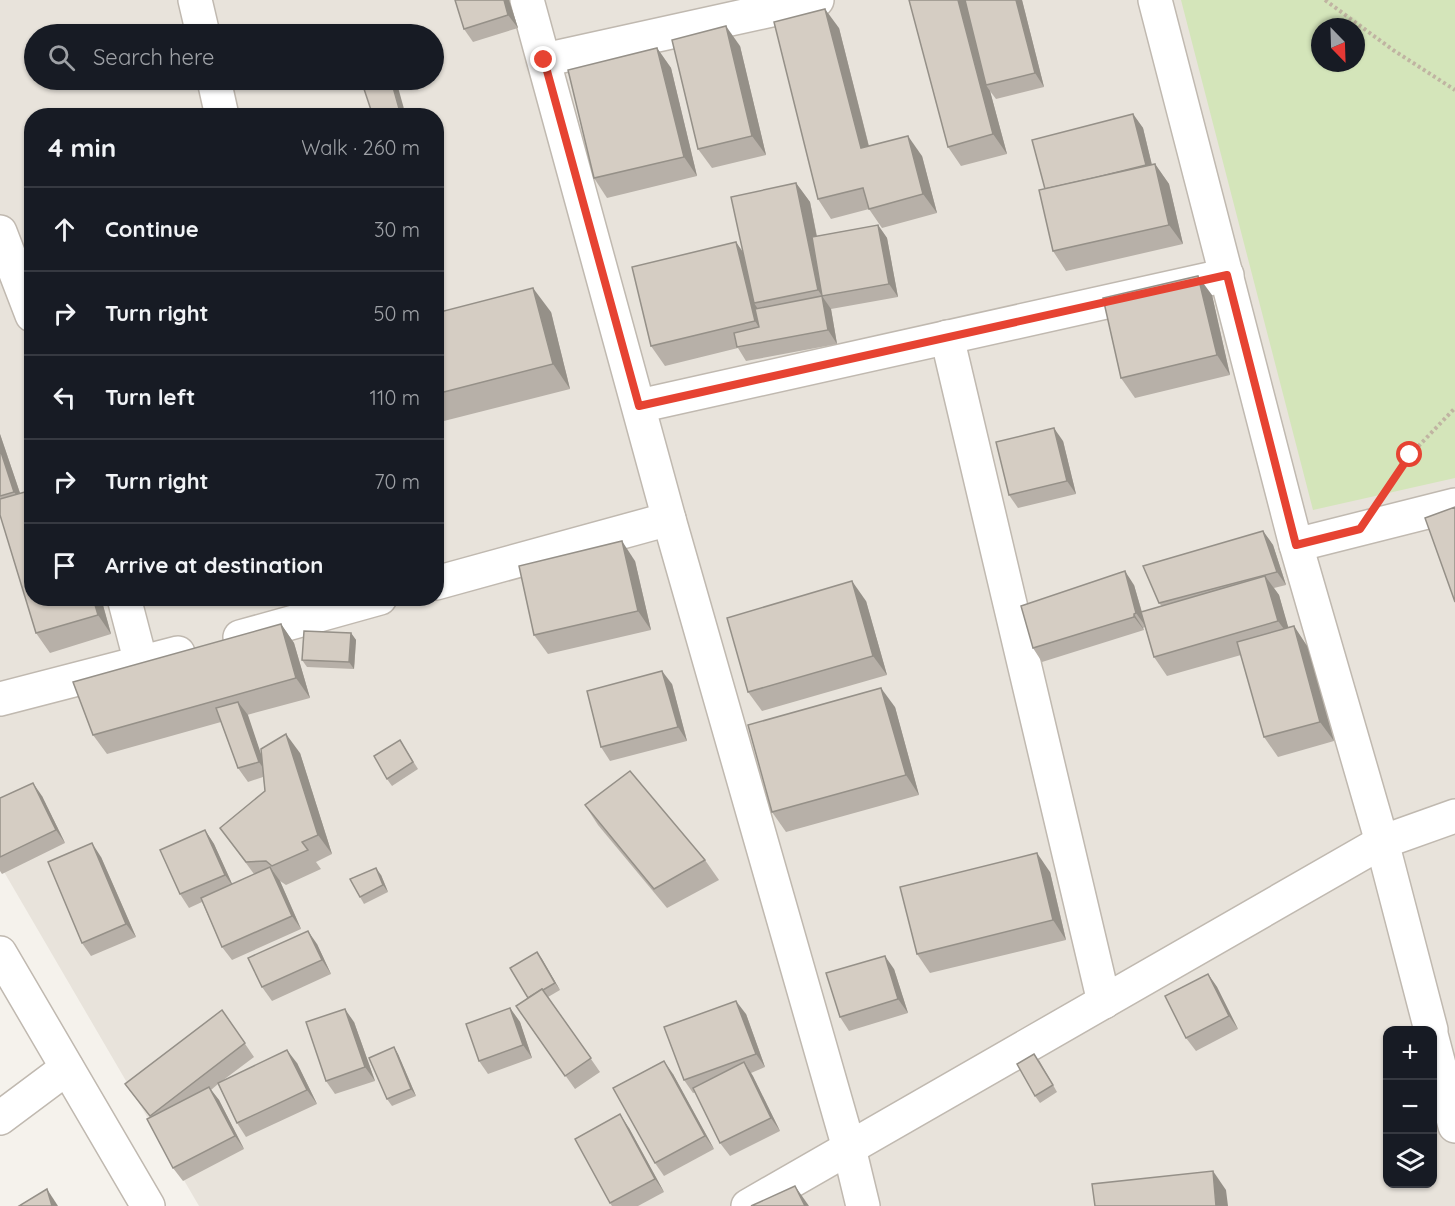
<!DOCTYPE html>
<meta charset="utf-8">
<style>
:root{--surface:#171b24;--page:#20242c;--text:#f1f3f6;--muted:#9ea1a6;--line:#363941}
body{margin:0;font-family:Quicksand,sans-serif;background:var(--page);color:var(--text)}
.controls{position:absolute;right:18px;bottom:18px;display:grid;overflow:hidden;border-radius:12px;box-shadow:0 2px 4px #0004}
.controls button{width:54px;height:54px;display:grid;place-items:center;padding:0;border:0;border-bottom:2px solid var(--line);background:var(--surface);color:var(--text);font:30px sans-serif}
.compass{position:absolute;left:1311px;top:18px;width:54px;height:54px;border-radius:50%;background:var(--surface);box-shadow:0 2px 4px #0004;rotate:157deg}
.stop{position:absolute;width:18px;height:18px;margin:-14px;border:4px solid #e64332;border-radius:50%;background:#fff}
.stop.end{background:#e64332;border-color:#fff;box-shadow:0 2px 6px #0008}
.list{margin:0;padding:0;list-style:none}
h2{display:flex;justify-content:space-between;align-items:center;height:78px;margin:0;padding:0 24px;font-size:26px}
h2 small{font-size:20px;font-weight:400;color:var(--muted)}
.list li{display:grid;grid-template-columns:39px 1fr auto;gap:18px;align-items:center;box-sizing:border-box;height:84px;padding:0 24px;border-top:2px solid var(--line)}
.list b{display:block;font-size:22px;white-space:nowrap}
.list em{font-size:20px;font-style:normal;color:var(--muted)}
.icon{flex:none;width:33px;height:33px;fill:none;stroke:currentColor;stroke-width:2;stroke-linecap:round;stroke-linejoin:round}
.map{position:relative;flex:none;width:1455px;height:1206px;overflow:hidden}
.search{position:absolute;background:var(--surface);box-shadow:0 2px 4px #0004;left:24px;top:24px;width:420px;height:66px;display:flex;align-items:center;gap:15px;box-sizing:border-box;padding:0 21px;border-radius:33px;color:var(--muted);font-size:22px}
.panel{position:absolute;background:var(--surface);box-shadow:0 2px 4px #0004;left:24px;top:108px;width:420px;height:498px;border-radius:24px}
.map>svg:first-child{display:block}
.residential{fill:#e8e3db;fill-rule:evenodd}
.green{fill:#d4e5ba;fill-rule:evenodd}
.lines{fill:none;stroke-linecap:round;stroke-linejoin:round}
.minor-casing{stroke:#c0b9b0;stroke-width:36}
.path{stroke:#c0b4a2;stroke-width:4;stroke-dasharray:3 3;stroke-linecap:butt}
.minor{stroke:#fff;stroke-width:33}
.wall{fill:#b7b0a8}
.shaded-wall{fill:#959088}
.building{fill:#d5cdc3;stroke:#959088;stroke-width:1.5}
.route{stroke:#e64332;stroke-width:8}
</style>
<div class="map">
<svg width="1455" height="1206" viewBox="0 0 1455 1206">
<rect width="100%" height="100%" fill="#f5f2ec"/>
<path class="residential" d="M0,0H1455V1206H199L0,865ZM1320,27H1356V63H1320ZM34,34H434V80H34ZM32,116H436V598H32ZM1388,1030H1432V1184H1388Z"/>
<path class="green" d="M1181,0H1455V478L1313,510ZM1320,27H1356V63H1320Z"/>
<g class="lines">
<defs>
<g id="minor">
<polyline points="195,0 203,34"/>
<polyline points="527,0 669,519 849,1148 863,1206"/>
<polyline points="1155,0 1296,545 1382,842 1431,1030"/>
<polyline points="544,60 817,0"/>
<polyline points="214,80 222,116"/>
<polyline points="0,232 32,315"/>
<polyline points="947,337 1104,1002"/>
<polyline points="639,406 1227,275"/>
<polyline points="1296,545 1455,505"/>
<polyline points="436,583 669,519"/>
<polyline points="124,598 141,663"/>
<polyline points="240,637 380,598"/>
<polyline points="0,699 178,653"/>
<polyline points="0,953 148,1206"/>
<polyline points="1432,1038 1455,1126"/>
<polyline points="0,1118 67,1068"/>
<polyline points="748,1206 1382,842 1455,816"/>
</g>
</defs>
<use href="#minor" class="minor-casing"/>
<g class="path">
<polyline points="1325,0 1393,50 1455,90"/>
<polyline points="1390,485 1410,455 1455,408"/>
</g>
<use href="#minor" class="minor"/>
</g>
<g class="wall">
<polygon points="455,0 509,0 518,28 473,42 464,29"/>
<polygon points="1022,0 1044,87 996,99 990,91 1007,154 961,166 948,147"/>
<polygon points="839,28 869,146 922,156 937,213 882,228 869,209 831,219 818,199"/>
<polygon points="740,46 766,155 712,168 698,149"/>
<polygon points="657,48 671,68 697,176 607,198 594,178"/>
<polygon points="361,80 406,116 373,116"/>
<polygon points="1133,114 1143,128 1152,165 1155,164 1169,184 1183,244 1066,271 1053,251 1045,189"/>
<polygon points="796,183 810,202 817,236 878,225 887,238 898,297 831,309 837,344 746,361 738,348 665,366 651,346 736,242 743,253"/>
<polygon points="1212,295 1230,375 1135,398 1121,378"/>
<polygon points="551,312 570,389 436,423 436,313"/>
<polygon points="0,434 20,493 101,598 111,634 50,653 36,633 0,515"/>
<polygon points="1063,441 1076,494 1018,508 1009,495"/>
<polygon points="1263,531 1273,545 1286,585 1274,588 1279,595 1288,628 1294,626 1307,646 1334,741 1278,757 1264,737 1241,655 1167,676 1154,657 1145,627 1143,628 1144,630 1042,662 1033,648 1134,585 1142,612 1162,606 1159,603"/>
<polygon points="635,561 651,630 548,654 534,635"/>
<polygon points="866,601 887,675 762,711 748,692"/>
<polygon points="281,624 294,643 310,698 247,715 261,755 300,753 332,854 316,862 321,869 286,885 280,881 301,929 232,960 222,947 202,902 189,908 180,894 205,830 214,844 232,884 254,874 220,828 265,791 263,777 248,782 238,768 221,722 107,754 93,735"/>
<polygon points="351,633 356,640 354,669 307,667 302,660"/>
<polygon points="672,684 687,741 610,761 601,747"/>
<polygon points="895,707 919,795 786,832 772,812"/>
<polygon points="400,740 418,769 392,786 387,779"/>
<polygon points="42,796 65,843 2,874 0,871 0,798"/>
<polygon points="585,805 705,860 719,880 667,908 598,825"/>
<polygon points="101,857 136,937 91,956 82,943"/>
<polygon points="1050,872 1066,940 930,973 917,954"/>
<polygon points="381,875 388,892 364,904 360,897"/>
<polygon points="317,944 331,974 272,1001 262,987"/>
<polygon points="537,952 560,990 548,997 600,1072 575,1089 516,1006 528,998"/>
<polygon points="894,969 908,1013 849,1031 840,1017"/>
<polygon points="1208,974 1217,987 1238,1029 1196,1051 1186,1038"/>
<polygon points="510,1008 520,1022 532,1058 488,1074 479,1061"/>
<polygon points="222,1010 254,1057 222,1081 297,1063 317,1104 246,1137 237,1123 218,1084 211,1090 219,1100 244,1149 183,1181 173,1168 151,1118 125,1084"/>
<polygon points="746,1014 765,1067 751,1073 780,1131 730,1156 720,1143 696,1092 693,1093 684,1080"/>
<polygon points="354,1022 375,1081 335,1094 326,1081"/>
<polygon points="394,1047 398,1054 416,1096 392,1106 387,1099"/>
<polygon points="1039,1060 1057,1092 1040,1103 1035,1096"/>
<polygon points="673,1074 714,1149 664,1176 655,1163"/>
<polygon points="629,1128 664,1192 638,1206 612,1206 610,1203"/>
</g>
<g class="shaded-wall">
<polygon points="504,0 509,0 518,28 508,15"/>
<polygon points="958,0 971,0 986,85 990,91 1007,154 993,134"/>
<polygon points="1016,0 1022,0 1044,87 1035,73"/>
<polygon points="825,9 839,28 874,167 861,148"/>
<polygon points="726,26 740,46 766,155 752,136"/>
<polygon points="657,48 671,68 697,176 684,157"/>
<polygon points="391,80 396,80 406,116 402,116 400,112"/>
<polygon points="1133,114 1143,128 1155,178 1146,165"/>
<polygon points="908,136 922,156 937,213 923,194"/>
<polygon points="1155,164 1169,184 1183,244 1169,225"/>
<polygon points="796,183 810,202 828,295 822,296 818,290"/>
<polygon points="878,225 887,238 898,297 889,284"/>
<polygon points="736,242 749,261 754,303 762,315 768,341 755,321"/>
<polygon points="1198,276 1212,295 1230,375 1217,355"/>
<polygon points="533,288 551,312 570,389 553,364"/>
<polygon points="822,296 831,309 837,344 828,330"/>
<polygon points="1054,428 1063,441 1076,494 1067,481"/>
<polygon points="0,434 24,505 14,492 0,449"/>
<polygon points="1263,531 1273,545 1286,585 1277,572"/>
<polygon points="622,541 635,561 651,630 638,611"/>
<polygon points="1125,571 1134,585 1146,627 1136,613"/>
<polygon points="1265,576 1279,595 1292,640 1278,621"/>
<polygon points="852,581 866,601 887,675 873,656"/>
<polygon points="93,598 101,598 111,634 98,615"/>
<polygon points="1134,614 1143,628 1144,630 1134,617"/>
<polygon points="281,624 294,643 310,698 296,678"/>
<polygon points="1294,626 1307,646 1334,741 1320,722"/>
<polygon points="351,633 356,640 354,669 349,662"/>
<polygon points="662,671 672,684 687,741 678,727"/>
<polygon points="881,688 895,707 919,795 906,775"/>
<polygon points="238,702 248,715 268,775 259,762"/>
<polygon points="286,734 300,753 332,854 318,835"/>
<polygon points="33,783 42,796 65,843 56,830"/>
<polygon points="205,830 214,844 234,888 225,875"/>
<polygon points="92,843 101,857 136,937 126,924"/>
<polygon points="1037,853 1050,872 1066,940 1053,920"/>
<polygon points="270,867 280,881 301,929 292,916"/>
<polygon points="376,868 381,875 388,892 383,885"/>
<polygon points="308,931 317,944 331,974 322,960"/>
<polygon points="537,952 542,959 560,990 555,983"/>
<polygon points="885,956 894,969 908,1013 898,999"/>
<polygon points="1208,974 1217,987 1238,1029 1229,1016"/>
<polygon points="736,1001 746,1014 765,1067 756,1054"/>
<polygon points="510,1008 520,1022 532,1058 523,1045"/>
<polygon points="345,1009 354,1022 375,1081 365,1067"/>
<polygon points="394,1047 398,1054 416,1096 411,1089"/>
<polygon points="287,1050 297,1063 317,1104 307,1090"/>
<polygon points="664,1061 673,1074 714,1149 705,1136"/>
<polygon points="744,1062 753,1076 780,1131 771,1118"/>
<polygon points="209,1087 219,1100 244,1149 235,1136"/>
<polygon points="620,1114 629,1128 664,1192 655,1179"/>
<polygon points="1213,1171 1226,1190 1228,1206 1216,1206"/>
<polygon points="795,1186 809,1206 805,1206"/>
<polygon points="47,1189 58,1206 52,1206"/>
</g>
<g class="building">
<polygon points="455,0 504,0 508,15 464,29"/>
<polygon points="909,0 958,0 993,134 948,147"/>
<polygon points="965,0 1016,0 1035,73 986,85"/>
<polygon points="825,9 861,148 908,136 923,194 869,209 863,188 818,199 774,22"/>
<polygon points="726,26 752,136 698,149 672,40"/>
<polygon points="657,48 684,157 594,178 568,70"/>
<polygon points="361,80 391,80 400,112 392,116 373,116"/>
<polygon points="1133,114 1146,165 1094,178 1045,189 1032,140"/>
<polygon points="1155,164 1169,225 1053,251 1039,190"/>
<polygon points="796,183 818,290 754,303 731,197"/>
<polygon points="878,225 889,284 822,296 812,237"/>
<polygon points="736,242 755,321 651,346 632,267"/>
<polygon points="1198,276 1217,355 1121,378 1103,298"/>
<polygon points="533,288 553,364 436,394 436,313"/>
<polygon points="822,296 828,330 737,347 734,333 759,327 755,309"/>
<polygon points="1054,428 1067,481 1009,495 996,442"/>
<polygon points="0,449 14,492 0,496"/>
<polygon points="32,490 32,598 93,598 98,615 36,633 0,515 0,499"/>
<polygon points="1455,507 1455,602 1425,518"/>
<polygon points="1263,531 1277,572 1159,603 1143,566"/>
<polygon points="622,541 638,611 534,635 519,566"/>
<polygon points="1125,571 1136,613 1134,614 1134,617 1033,648 1021,606"/>
<polygon points="1265,576 1278,621 1154,657 1141,612"/>
<polygon points="852,581 873,656 748,692 727,618"/>
<polygon points="281,624 296,678 93,735 73,682"/>
<polygon points="1294,626 1320,722 1264,737 1237,642"/>
<polygon points="304,631 351,633 349,662 302,660"/>
<polygon points="662,671 678,727 601,747 587,691"/>
<polygon points="881,688 906,775 772,812 748,725"/>
<polygon points="238,702 259,762 238,768 216,708"/>
<polygon points="286,734 318,835 302,842 308,850 272,866 266,861 246,862 220,828 265,791 261,749"/>
<polygon points="400,740 413,762 387,779 374,756"/>
<polygon points="630,771 705,860 654,889 585,805"/>
<polygon points="33,783 56,830 0,857 0,798"/>
<polygon points="205,830 225,875 180,894 160,850"/>
<polygon points="92,843 126,924 82,943 48,862"/>
<polygon points="1037,853 1053,920 917,954 900,887"/>
<polygon points="270,867 292,916 222,947 201,898"/>
<polygon points="376,868 383,885 360,897 350,879"/>
<polygon points="308,931 322,960 262,987 248,958"/>
<polygon points="537,952 555,983 543,990 542,989 528,998 510,968"/>
<polygon points="885,956 898,999 840,1017 826,973"/>
<polygon points="1208,974 1229,1016 1186,1038 1165,996"/>
<polygon points="542,989 591,1058 565,1076 516,1006"/>
<polygon points="736,1001 756,1054 684,1080 664,1027"/>
<polygon points="510,1008 523,1045 479,1061 466,1024"/>
<polygon points="345,1009 365,1067 326,1081 306,1022"/>
<polygon points="222,1010 245,1043 150,1116 125,1084"/>
<polygon points="394,1047 411,1089 387,1099 369,1058"/>
<polygon points="287,1050 307,1090 237,1123 218,1083"/>
<polygon points="1034,1054 1053,1085 1035,1096 1017,1064"/>
<polygon points="664,1061 705,1136 655,1163 613,1088"/>
<polygon points="744,1062 771,1118 720,1143 693,1088"/>
<polygon points="209,1087 235,1136 173,1168 147,1119"/>
<polygon points="620,1114 655,1179 610,1203 575,1139"/>
<polygon points="1213,1171 1216,1206 1095,1206 1092,1184"/>
<polygon points="795,1186 805,1206 751,1206"/>
<polygon points="47,1189 52,1206 19,1206"/>
</g>
<g class="lines">
<polyline class="route" points="544,60 639,406 1227,275 1296,545 1360,529 1410,455"/>
</g>
</svg>
<div class="controls">
<button>+</button>
<button>−</button>
<button><svg class="icon" aria-label="layers" viewBox="0 0 24 24"><path d="M12 4l9 5-9 5-9-5zM3 14l9 5 9-5"/></svg></button>
</div>
<svg class="compass" viewBox="-18 -18 36 36"><path d="M0-13l5 13h-10z" fill="#e53935"/><path d="M0 13l5-13h-10z" fill="#9ea1a6"/></svg>
<div class="stop" style="left:1410px;top:455px"></div>
<div class="stop end" style="left:544px;top:60px"></div>
<div class="search"><svg class="icon" aria-label="search" viewBox="0 0 24 24"><circle cx="10" cy="10" r="6"/><path d="M15 15l6 6"/></svg>Search here</div>
<section class="panel">
<h2>4 min<small>Walk · 260 m</small></h2>
<ul class="list">
<li><svg class="icon" aria-label="ahead" viewBox="0 0 24 24"><path d="M12 20V5M6 11l6-6 6 6"/></svg><div><b>Continue</b></div><em>30 m</em></li>
<li><svg class="icon" aria-label="right" viewBox="0 0 24 24"><path d="M7 20v-9h11M14 6l5 5-5 5"/></svg><div><b>Turn right</b></div><em>50 m</em></li>
<li><svg class="icon" aria-label="left" viewBox="0 0 24 24"><path d="M17 20v-9H6M10 6l-5 5 5 5"/></svg><div><b>Turn left</b></div><em>110 m</em></li>
<li><svg class="icon" aria-label="right" viewBox="0 0 24 24"><path d="M7 20v-9h11M14 6l5 5-5 5"/></svg><div><b>Turn right</b></div><em>70 m</em></li>
<li><svg class="icon" aria-label="arrive" viewBox="0 0 24 24"><path d="M6 21V4h12l-3 4 3 4H6"/></svg><div><b>Arrive at destination</b></div></li>
</ul>
</section>
</div>
